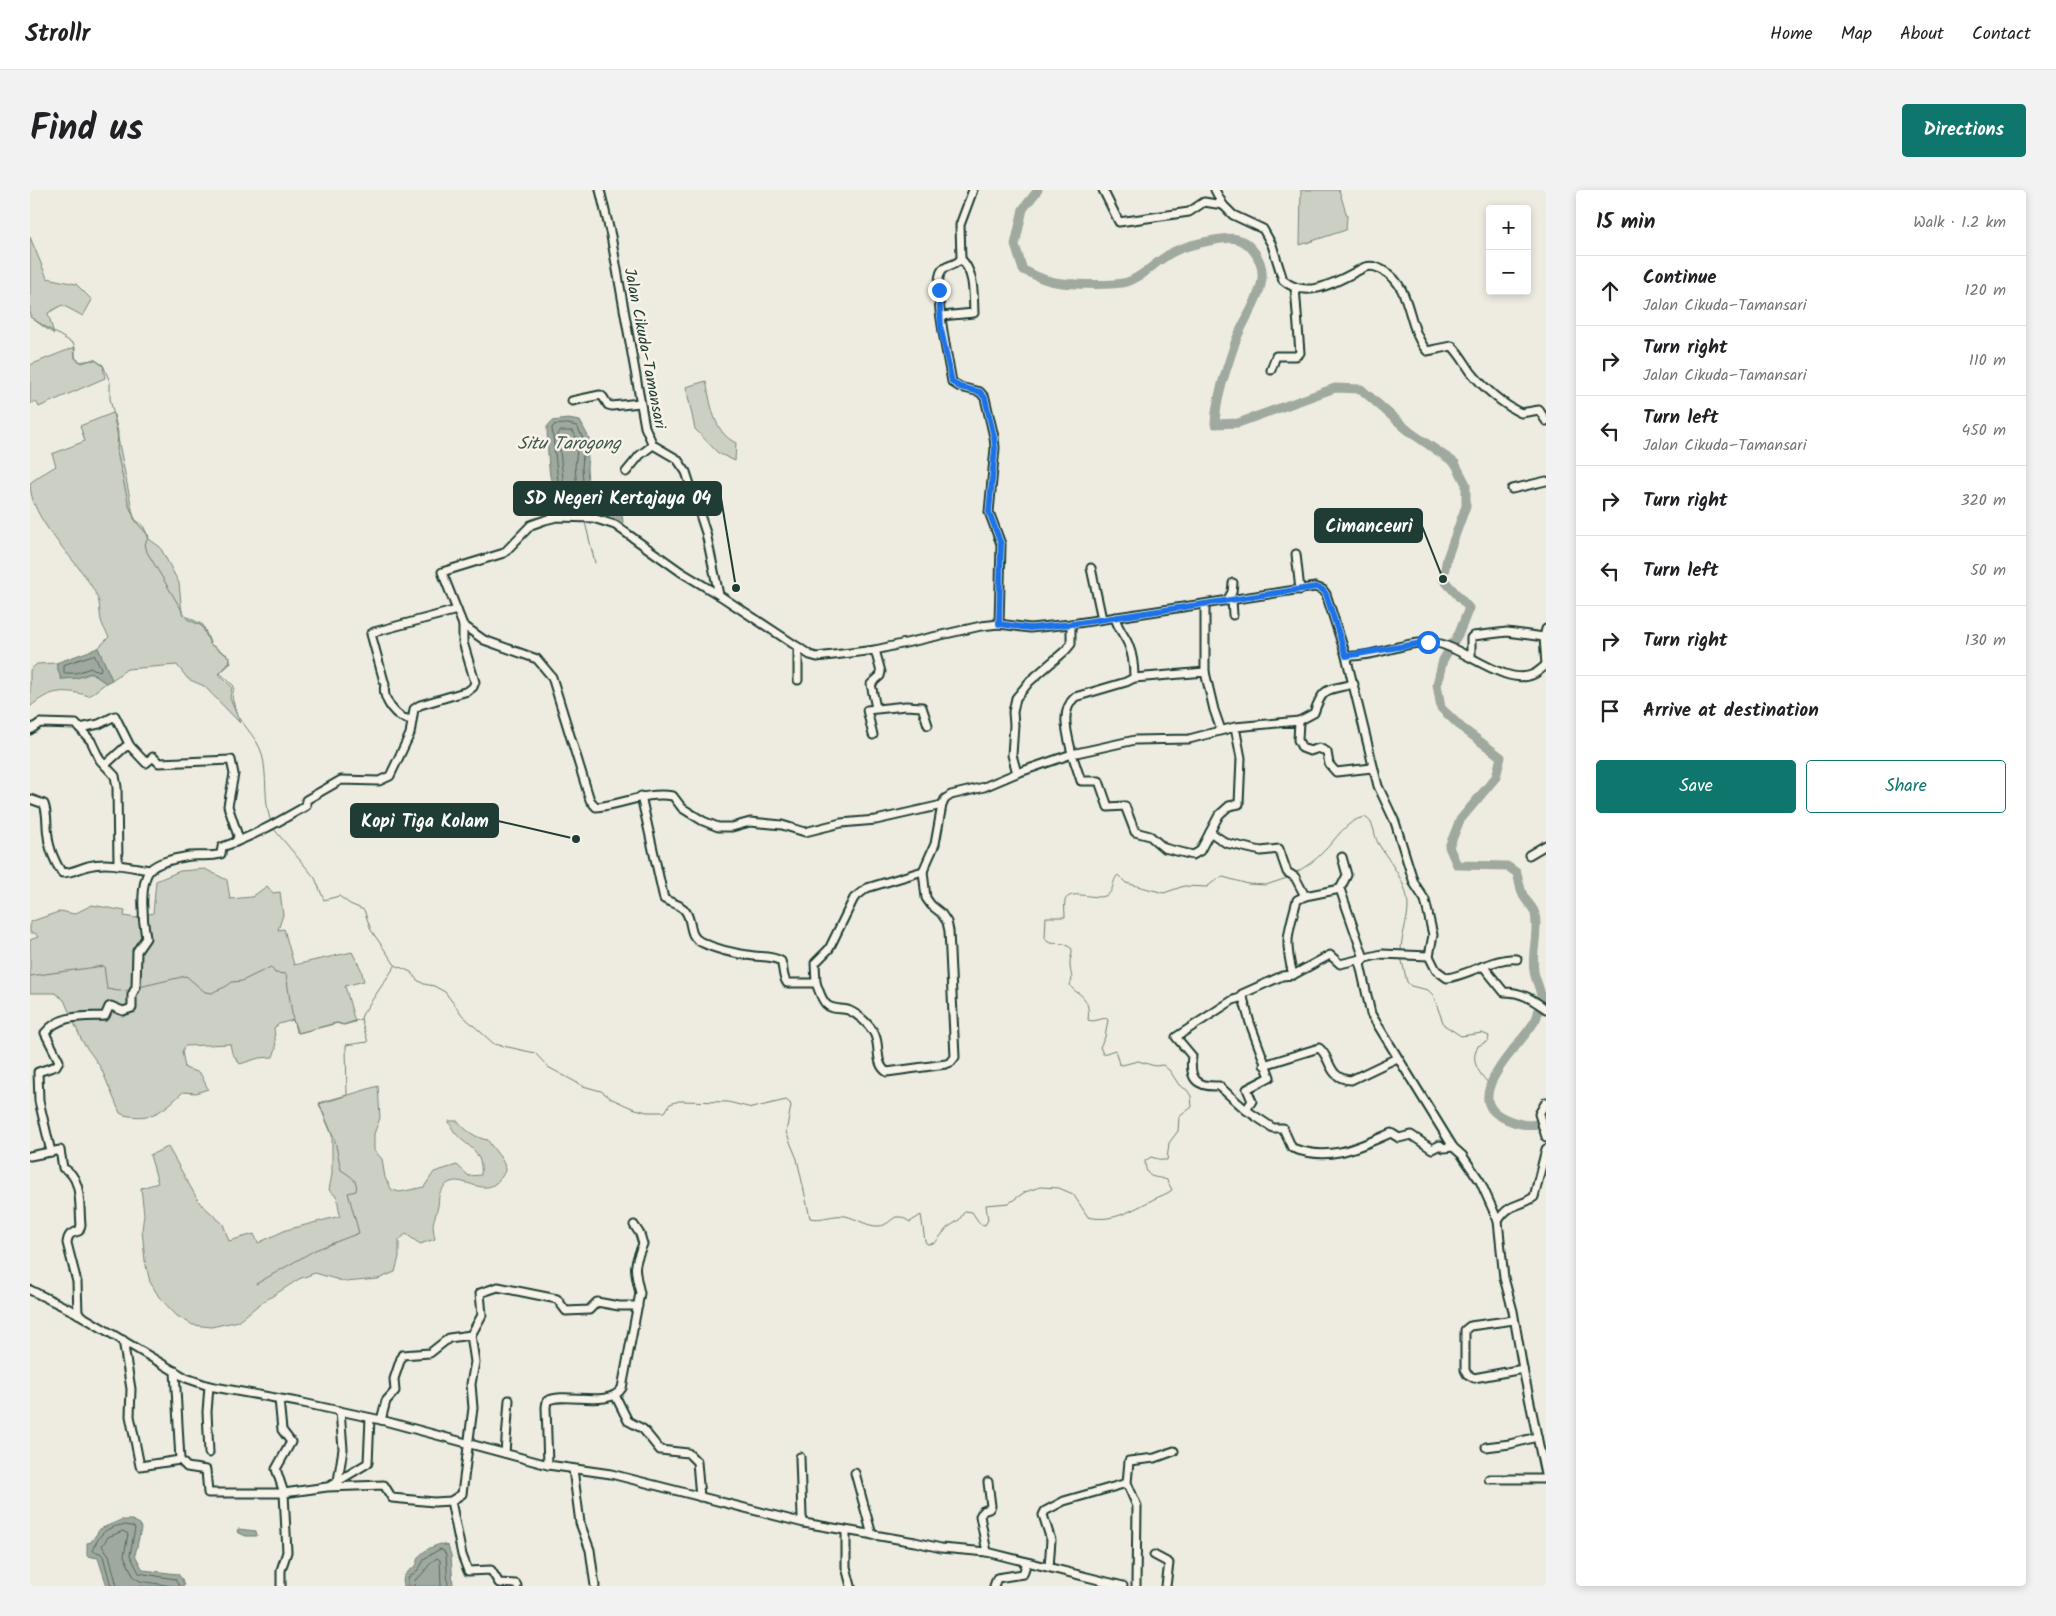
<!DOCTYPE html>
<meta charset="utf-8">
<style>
:root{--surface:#fff;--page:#f2f2f2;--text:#202124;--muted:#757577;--line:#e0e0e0;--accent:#0f766e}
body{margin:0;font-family:Kalam,sans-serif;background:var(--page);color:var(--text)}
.controls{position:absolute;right:15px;top:15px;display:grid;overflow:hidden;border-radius:5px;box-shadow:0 2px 8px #0003}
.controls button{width:45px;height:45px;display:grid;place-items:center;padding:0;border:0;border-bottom:1px solid var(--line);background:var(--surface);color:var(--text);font:25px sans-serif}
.stop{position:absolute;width:15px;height:15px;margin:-11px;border:4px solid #1a73e8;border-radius:50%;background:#fff}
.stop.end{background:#1a73e8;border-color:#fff;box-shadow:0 1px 5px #0008}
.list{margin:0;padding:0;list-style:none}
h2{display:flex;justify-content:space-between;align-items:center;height:65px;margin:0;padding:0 20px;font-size:21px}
h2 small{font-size:16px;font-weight:400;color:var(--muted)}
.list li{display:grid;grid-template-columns:32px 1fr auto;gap:15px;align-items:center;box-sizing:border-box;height:70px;padding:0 20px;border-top:1px solid var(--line)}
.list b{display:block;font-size:19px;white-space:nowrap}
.list p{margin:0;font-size:16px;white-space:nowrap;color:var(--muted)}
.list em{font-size:16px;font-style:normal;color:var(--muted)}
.actions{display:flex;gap:10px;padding:15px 20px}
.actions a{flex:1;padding:11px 0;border:1px solid var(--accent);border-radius:5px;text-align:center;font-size:18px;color:var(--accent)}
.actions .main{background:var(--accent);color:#fff}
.icon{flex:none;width:28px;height:28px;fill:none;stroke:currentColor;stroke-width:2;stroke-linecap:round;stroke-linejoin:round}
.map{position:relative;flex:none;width:1516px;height:1396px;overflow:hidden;border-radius:5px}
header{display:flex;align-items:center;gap:30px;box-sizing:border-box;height:70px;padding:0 25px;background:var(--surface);border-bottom:1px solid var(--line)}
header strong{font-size:24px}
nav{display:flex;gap:28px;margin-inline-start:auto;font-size:18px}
.intro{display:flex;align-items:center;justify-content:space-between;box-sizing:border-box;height:120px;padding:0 30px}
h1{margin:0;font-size:35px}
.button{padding:12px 22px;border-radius:5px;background:var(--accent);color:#fff;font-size:18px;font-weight:700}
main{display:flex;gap:30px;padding:0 30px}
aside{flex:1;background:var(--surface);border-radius:5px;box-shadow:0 2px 8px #0003}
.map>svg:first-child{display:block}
.green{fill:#cccfc4;stroke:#76867c}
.water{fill:#9fa99f;stroke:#6c7e74}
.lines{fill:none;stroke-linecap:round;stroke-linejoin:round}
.shore{stroke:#52685f;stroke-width:1}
.stream{stroke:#6c7e74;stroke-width:1}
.river{stroke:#9fa99f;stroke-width:9}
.minor-casing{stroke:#1f3d34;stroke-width:11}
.minor{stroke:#f7f3e8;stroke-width:7}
.route{stroke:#1a73e8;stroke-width:6}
.labels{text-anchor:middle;stroke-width:5;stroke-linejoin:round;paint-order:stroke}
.street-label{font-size:16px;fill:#1f3d34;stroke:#f7f3e8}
.water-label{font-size:18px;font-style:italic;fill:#3f584f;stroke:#f7f3e8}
.leader{fill:none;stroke:#1f3d34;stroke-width:2}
.callout-dot{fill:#1f3d34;stroke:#f7f3e8;stroke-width:2}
.callout{fill:#1f3d34;stroke:#1f3d34;stroke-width:2}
.callout-label{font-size:18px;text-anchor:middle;font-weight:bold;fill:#fff}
</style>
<header>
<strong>Strollr</strong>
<nav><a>Home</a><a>Map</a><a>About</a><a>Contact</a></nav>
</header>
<div class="intro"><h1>Find us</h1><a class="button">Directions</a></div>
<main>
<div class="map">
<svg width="1516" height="1396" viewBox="0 0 1516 1396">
<rect width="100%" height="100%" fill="#eeece1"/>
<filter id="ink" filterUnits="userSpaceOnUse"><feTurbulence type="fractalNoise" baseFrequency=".02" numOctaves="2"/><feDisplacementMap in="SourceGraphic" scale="10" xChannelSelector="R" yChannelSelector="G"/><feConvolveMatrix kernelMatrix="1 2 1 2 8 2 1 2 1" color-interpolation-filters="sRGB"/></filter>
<g filter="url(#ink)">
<g class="green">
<polygon points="1271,0 1309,0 1317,26 1316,40 1270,55"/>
<polygon points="0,47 17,88 46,94 62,110 53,126 32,115 18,123 24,144 0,127"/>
<polygon points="45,157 45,168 52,173 64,169 73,176 75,188 9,217 6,211 0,214 0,175"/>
<path d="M676,191C681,214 683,242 706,253L705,271L688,263L665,239L656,197Z"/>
<path d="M83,223L104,329L113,335L119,349L130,357L149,393L152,424L173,435L181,455L198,466L201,473L189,484L202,497L200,508L210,533L174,496L158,489L147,475L97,479L82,490L68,458L79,447C76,442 72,435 71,430C68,413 72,414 62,397C44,366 0,330 0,293L11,285L26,276L22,264L55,251L50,236Z"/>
<path d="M26,473L31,489L47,488L62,483L76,493L59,506C35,499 20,499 0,517V480L7,474Z"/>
<path d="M175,679L197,690L200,709L222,707L237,696L243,703L250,702L253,725L248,740L254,739L264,775L322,762L331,779L334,791L315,796L325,832L314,835L308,833L268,843L263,830L249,834L244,838L246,858L243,867L229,868L210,874L202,863L200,854L155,856L152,861L155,878L170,883L178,899L166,903L153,902C133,921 122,931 94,925L90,923L71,878L52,851L34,810L25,803H0V750L8,747L5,743H0V732L31,721L44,724L62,715L95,721L94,726L105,728L123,723L126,691L150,681Z"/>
<path d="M348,896L350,928L344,944V960L352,969L355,988L362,1000L370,1002L394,997L404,982L427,975L439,986L451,985C454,953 427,957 419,931H428C434,940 448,949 458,950C462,959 476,970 475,980C474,985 470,989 466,993C450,1008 425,976 411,1001C408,1005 409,1011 408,1016C404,1034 401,1029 405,1049L390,1054L376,1044L369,1050V1067L365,1082L348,1089L316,1092L285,1083L269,1089L227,1116L209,1131L181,1137L163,1135L147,1126L129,1107L120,1092L115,1071L112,1040L114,1024L111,998L128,993L120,965L138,957L169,1012L193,1034L199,1051L224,1044L228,1053L256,1040L310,1026L307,1007L299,1000L302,984V945L289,914Z"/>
</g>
<g class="water">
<path d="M538,229L550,231L559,248L557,278L559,305L592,324L593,332L591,335L556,323L534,321C517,308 518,258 517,237L522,231Z"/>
<polygon points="68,458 82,490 76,493 61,483 47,488 31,489 26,473"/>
<polygon points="91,1330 102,1330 110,1334 111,1339 105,1365 113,1380 148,1384 152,1389 154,1396 77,1396 68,1368 57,1366 57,1353 61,1352 70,1339"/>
<polygon points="208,1339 226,1341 227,1346 216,1346 207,1342"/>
<path d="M411,1354L418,1356L421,1365L423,1396H374C371,1385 377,1383 384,1377C389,1373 386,1375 387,1370C391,1361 403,1356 411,1354Z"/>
</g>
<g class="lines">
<g class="shore">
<polygon points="538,234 547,236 554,251 552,278 554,306 557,311 567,316 566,320 537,316 530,308 522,238 524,235"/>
<polygon points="531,241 543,241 548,251 545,277 548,308 546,311 539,310 535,305 528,244"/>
<polygon points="64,465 71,478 70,481 61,478 46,483 34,483 34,475"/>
<path d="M81,1396L73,1366L70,1363L63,1361V1358C66,1354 68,1348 72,1344C79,1336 96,1332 105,1338L100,1365L109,1383L145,1389L149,1396"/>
<polyline points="87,1396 79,1365 72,1356 78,1347 93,1341 98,1344 94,1366 104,1387 110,1391 142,1396"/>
<polyline points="378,1396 378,1388 389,1379 395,1368 410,1359 414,1361 416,1365 418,1396"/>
<path d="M384,1396L385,1390C396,1383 397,1374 407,1368L410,1370L411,1396"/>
</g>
<g class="stream">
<path d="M0,123L6,131L44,154C45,177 47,171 65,170L73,175L80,192V209L88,242L87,262L99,316L107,333L119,346L115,354L117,362L157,429L172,436L180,454L200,467V472L190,483L204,496C204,501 201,506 203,511C207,533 227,545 232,564C238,586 233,610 241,632"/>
<polyline points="555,332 565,373"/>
<path d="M243,638L285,688L294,710L309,706L320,714L334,720L341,740L365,775L381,782L387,790L394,794L404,796L415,802L433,826L464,854L505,863L518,877L553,896L571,901L582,909L602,918L617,922H635L640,914L649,911L698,912L722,918L756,910L760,913L761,916L756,942L767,969L780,1028C791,1031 803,1024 815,1026C826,1028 838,1037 849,1036C856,1036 860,1030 866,1027H872L880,1032L891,1025L895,1051L897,1054L905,1053L917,1038L929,1030L935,1021L942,1022L950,1034L955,1035L958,1030L956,1015L979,1013L995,1002L1010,997L1029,998L1043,1004L1058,1027C1083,1033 1102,1020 1124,1009C1130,1006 1137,1004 1142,1000L1137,990C1124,985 1116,991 1115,971L1121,967L1132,970H1137L1139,953L1148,941L1149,927L1162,917L1161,906L1157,900L1149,895L1140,881L1133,875L1125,876L1108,871L1092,875L1089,874L1085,860L1073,864L1070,857L1075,847L1078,830L1076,828L1063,831L1058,830C1059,822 1059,813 1052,806C1048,802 1043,801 1040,795C1044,788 1040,783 1040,775C1039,769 1043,765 1042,759L1035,754L1020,753L1017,751L1015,748L1016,727H1035C1035,722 1034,716 1035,711C1039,698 1064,710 1075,706C1085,703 1081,691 1088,685L1096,693L1134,703L1154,696L1177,697L1187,689L1193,687L1218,694L1236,695L1260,687"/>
<path d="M1265,683C1275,677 1285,671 1293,662C1306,650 1315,631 1334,627C1345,631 1343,644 1348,653C1360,673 1379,694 1378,719C1377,733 1371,747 1371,761"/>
<path d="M1371,767L1377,792L1381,796L1398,800L1403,805L1414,835L1431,846L1452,843L1459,846L1458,851L1448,856C1439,872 1450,884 1460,895"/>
<polyline points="0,786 74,776 77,799 88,801 101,800"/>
<path d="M109,797L156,786L175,802L182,803C188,799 196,798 202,792L212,791L241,777L245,783L256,784L263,830L266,841L269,843L306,833L313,835L331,829"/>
<path d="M226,1094L285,1060L329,1043L318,1003L326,1001C329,990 319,985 311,980L305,951L289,913L317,905L316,855L338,852L331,829L332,825L365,776"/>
</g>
<path class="river" d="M1008,0L993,19L985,55L993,80C1001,83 1009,88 1017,90C1031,95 1082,96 1097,92C1112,87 1122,75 1135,67C1148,57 1169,53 1185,50C1200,47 1211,46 1222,59C1249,90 1215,122 1205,153C1197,178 1186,207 1185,234L1208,233L1305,198L1331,199L1380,242L1425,273L1436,294V316L1417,368L1413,389L1439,418L1429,443L1413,470L1407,494L1411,518L1431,537L1471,567L1466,587L1430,630L1419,657L1427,675L1477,676L1487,683C1489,690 1490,699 1493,705C1496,712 1504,717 1505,724C1509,743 1501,764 1504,781C1505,790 1511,799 1511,807C1511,813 1508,824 1506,829C1494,853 1426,909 1476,929C1490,935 1501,937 1516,932"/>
<defs>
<g id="minor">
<path d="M570,0L581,46L615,237L623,255L647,269L656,282L676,343L689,405L780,465L787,467L845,460L951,436L969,434L1000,438L1041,434L1285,397L1293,400L1296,404L1316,466C1348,468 1379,447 1411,454C1437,461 1478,497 1504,484C1508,482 1512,478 1516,475"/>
<path d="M943,0L930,35L931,69C925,76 916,75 912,80C901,93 919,173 922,192L930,197L950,202L955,208L964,247L965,258L959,322L971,354L969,434"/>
<polyline points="1073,0 1089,32 1159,22 1174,12 1193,15"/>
<path d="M1185,0L1193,15L1203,25L1233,39L1242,55L1253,90C1278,112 1311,89 1335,77C1343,75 1347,77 1354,81C1383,97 1376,137 1397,161L1422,156C1430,164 1434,172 1441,182C1453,197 1473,215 1491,223L1509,220L1516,231"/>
<path d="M911,126L944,123C943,104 945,83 931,69"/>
<polyline points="1241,180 1246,166 1266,166 1270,163 1265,97"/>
<polyline points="542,211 570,205 573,207 578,215 582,216 610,213"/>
<polyline points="596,282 610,265 623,255"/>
<polyline points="1482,299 1516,291"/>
<polyline points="1266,364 1270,400"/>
<polyline points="1061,378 1072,429"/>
<polyline points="1202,410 1203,425"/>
<polyline points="1197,411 1202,402 1203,393"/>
<polyline points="1175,415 1175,482"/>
<path d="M433,435L454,450L507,469L522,487L560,610L566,617C593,615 616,601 643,606L652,618L673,631L688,637H702L720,632L752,635L775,642L811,633L846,630L912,615"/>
<polyline points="1516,439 1514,447 1516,475"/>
<polyline points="845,460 851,482 850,486 841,494 846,518"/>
<path d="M1316,466L1348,596L1365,632L1384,693L1395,710L1403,745L1399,766L1352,764L1310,774L1300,765L1263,785L1252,786L1212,804L1220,833L1240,887L1217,899L1222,911L1216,920L1243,938H1253L1262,958C1300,972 1326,958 1361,943L1369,948L1381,945L1402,959L1410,955L1414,958L1423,957"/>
<polyline points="1441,466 1441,448 1443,446 1477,442 1514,447"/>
<polyline points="1104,488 1175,482 1184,520 1191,540"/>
<polyline points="768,490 768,457"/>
<path d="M381,529C367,531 351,508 355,495L341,444L344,442L427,420"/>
<path d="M1269,531L1284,523C1293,496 1298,500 1324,494"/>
<polyline points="1205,537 1211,568 1209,614 1199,616 1189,625 1170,661 1163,665 1134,658 1120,646 1105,642 1095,616 1078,617 1069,591 1051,591 1042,564 1105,550 1159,549 1205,537 1269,531 1268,550 1272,558 1280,561 1289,558 1297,562 1299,574 1306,582 1342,578"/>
<polyline points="50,538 69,534 85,526 100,556"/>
<polyline points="0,540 10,533 46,534 61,551 70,570 85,586 87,597 88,675"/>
<polyline points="843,545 837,520 876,516 892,517 898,535"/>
<polyline points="75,575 95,557 100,556 116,573 123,567 129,573 201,570 204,584 198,616 208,646 206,652"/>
<polyline points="987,583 982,565 984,535 983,522 986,508 1000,491 1036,460 1041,454 1041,434"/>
<path d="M611,606L634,709C641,713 651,714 656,722C663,733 658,746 671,752C687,760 707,764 724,766C734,767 742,766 751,771C754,779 752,786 757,793H786C789,800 791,809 796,814C801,820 811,818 818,820C828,824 839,834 844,843C851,855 844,874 857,882L916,874L921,872L925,867L919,741L917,732L911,723L901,715L896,708L893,681L905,654L912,615L915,609L921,605L954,597L987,583L1042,564C1038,545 1029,522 1045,507L1096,492L1104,488C1104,478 1103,466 1099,456C1095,445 1088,440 1085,427"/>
<path d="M0,609L14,614C18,625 16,635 18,646C19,658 25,673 32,683C42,683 48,679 58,676C78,671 100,677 120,680"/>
<polyline points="1180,642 1196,653 1231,661 1249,659 1257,682 1265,687 1275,706 1310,699"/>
<polyline points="1499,665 1516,655"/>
<polyline points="1312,667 1317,685 1310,699 1334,768 1330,774 1341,824 1423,957 1432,965 1450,991 1468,1031 1474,1088 1483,1121 1493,1179 1516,1289"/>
<path d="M1399,766L1406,780L1417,788C1438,785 1468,766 1487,769"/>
<path d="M1453,776L1474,802C1492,802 1502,809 1516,819"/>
<path d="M1263,785C1254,751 1258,743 1267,710L1275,706"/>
<polyline points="786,793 785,773 799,759 824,708 837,698 893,681"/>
<path d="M1213,807L1203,810L1146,847L1162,866C1159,889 1166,897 1189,896L1216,920"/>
<path d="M1234,875L1289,858C1301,866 1297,889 1321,890L1367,868"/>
<polyline points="1516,912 1509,924 1516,947"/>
<path d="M21,962L9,911L8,882L26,876L29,871L15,843C30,824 53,827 75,826L79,817L81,816L93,821L102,818V805L106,797L107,761L116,748C113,732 109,693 120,680C128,671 149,668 160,666C170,665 181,667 191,664L192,657C222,647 248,632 276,616V610L311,590L349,591L360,586L380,544L384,519L390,515L438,501L443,497L445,492L433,452V435L412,382L474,363L501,335L515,330L527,327L563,328L585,335L651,382L689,405"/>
<path d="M0,966L30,960L33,978C53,986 49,1017 51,1035L49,1041C41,1043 38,1044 37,1053L47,1092L48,1124"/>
<path d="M1468,1031C1480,1012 1488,1018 1504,1007L1516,959"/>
<polyline points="0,1100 45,1122 156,1188 179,1196 273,1213 351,1230 518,1275 581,1284 774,1333 885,1352 911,1358 957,1362 1093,1396"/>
<polyline points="1484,1130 1440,1136 1435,1140 1435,1180 1437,1184 1444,1188 1493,1179"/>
<polyline points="93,1150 101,1199 100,1226 110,1276 150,1270 157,1277 176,1280 178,1303 254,1303 297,1297 354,1295 362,1308 404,1312 421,1311 432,1304 443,1218 441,1194 445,1172 441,1145 452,1125 450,1103 468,1097 527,1109 536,1121 559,1120 567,1112 589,1116 608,1116"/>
<polyline points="145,1181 150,1270"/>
<polyline points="179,1196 177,1222 179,1263"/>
<polyline points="585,1205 598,1231 613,1239 630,1260 658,1263 667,1272 670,1307"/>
<polyline points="249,1209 252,1240 261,1252 246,1279 254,1303 257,1362 251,1380 251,1396"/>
<polyline points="351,1230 356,1211 365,1201 364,1189 372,1165 400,1163 419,1148 441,1145"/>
<polyline points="1456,1257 1480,1254 1507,1247"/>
<polyline points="475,1263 479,1210"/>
<polyline points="770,1267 772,1327 774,1333"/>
<path d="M518,1275L516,1217L517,1211C534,1201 580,1219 592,1198L610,1103C604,1079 603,1076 613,1054L610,1044L604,1035"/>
<polyline points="543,1279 550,1333 560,1360 565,1396"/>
<polyline points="825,1283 842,1345"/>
<polyline points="1459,1289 1516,1289"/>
<polyline points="308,1291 313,1259 310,1221"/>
<polyline points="300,1296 338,1273 340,1228"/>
<polyline points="421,1311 432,1365 438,1381 461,1380 469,1393 486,1394 487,1396"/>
<polyline points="816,1341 816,1377 821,1396"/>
<polyline points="957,1362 950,1326 953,1321 959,1319 961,1316 958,1292"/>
<polyline points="1124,1365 1139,1373 1136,1396"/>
<polyline points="1019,1377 1021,1350 1013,1325 1015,1321 1034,1311 1097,1293"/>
<polyline points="964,1396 967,1388 993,1384 997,1372"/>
<polyline points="1106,1396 1107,1316 1097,1293 1099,1271 1125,1268 1144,1261"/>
</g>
</defs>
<use href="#minor" class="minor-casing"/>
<use href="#minor" class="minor"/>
</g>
</g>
<g class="lines" filter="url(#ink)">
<polyline class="route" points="909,100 911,139 922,192 930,197 950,202 955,208 964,247 965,258 959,322 971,354 969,434 1000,438 1042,434 1286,397 1293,400 1296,404 1316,466 1398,452"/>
</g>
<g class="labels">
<g class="street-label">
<text transform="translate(616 158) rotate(79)" y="6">Jalan Cikuda–Tamansari</text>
</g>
<g class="water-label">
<text x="539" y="259">Situ Tarogong</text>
</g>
</g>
<path class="leader" d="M706 398L691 308M1413 389L1392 336M546 649L468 631"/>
<g class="callout-dot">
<circle cx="706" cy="398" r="5"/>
<circle cx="1413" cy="389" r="5"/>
<circle cx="546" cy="649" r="5"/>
</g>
<g class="callout">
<rect x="484" y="292" width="207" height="33" rx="5"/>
<rect x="1285" y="319" width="107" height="33" rx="5"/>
<rect x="321" y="614" width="147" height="33" rx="5"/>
</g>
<g class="callout-label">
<text x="588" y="314">SD Negeri Kertajaya 04</text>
<text x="1339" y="342">Cimanceuri</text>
<text x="395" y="637">Kopi Tiga Kolam</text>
</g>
</svg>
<div class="controls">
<button>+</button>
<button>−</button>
</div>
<div class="stop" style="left:1398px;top:452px"></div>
<div class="stop end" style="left:909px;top:100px"></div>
</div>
<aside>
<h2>15 min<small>Walk · 1.2 km</small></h2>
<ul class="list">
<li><svg class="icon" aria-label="ahead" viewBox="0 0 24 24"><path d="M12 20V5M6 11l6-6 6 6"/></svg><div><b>Continue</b><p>Jalan Cikuda–Tamansari</p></div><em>120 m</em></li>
<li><svg class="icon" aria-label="right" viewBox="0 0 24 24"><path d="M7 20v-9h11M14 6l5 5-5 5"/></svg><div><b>Turn right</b><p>Jalan Cikuda–Tamansari</p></div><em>110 m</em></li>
<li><svg class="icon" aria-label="left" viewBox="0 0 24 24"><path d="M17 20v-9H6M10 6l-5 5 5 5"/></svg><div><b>Turn left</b><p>Jalan Cikuda–Tamansari</p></div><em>450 m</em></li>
<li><svg class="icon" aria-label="right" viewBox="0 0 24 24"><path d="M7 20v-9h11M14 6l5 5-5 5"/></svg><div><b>Turn right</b></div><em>320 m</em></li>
<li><svg class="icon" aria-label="left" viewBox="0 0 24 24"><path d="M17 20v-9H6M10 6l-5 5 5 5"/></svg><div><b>Turn left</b></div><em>50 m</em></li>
<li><svg class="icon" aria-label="right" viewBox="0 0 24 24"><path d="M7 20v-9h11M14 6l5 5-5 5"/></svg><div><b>Turn right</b></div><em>130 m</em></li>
<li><svg class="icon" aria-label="arrive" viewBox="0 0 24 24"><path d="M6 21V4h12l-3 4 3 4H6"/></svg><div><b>Arrive at destination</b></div></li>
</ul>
<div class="actions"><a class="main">Save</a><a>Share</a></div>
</aside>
</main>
